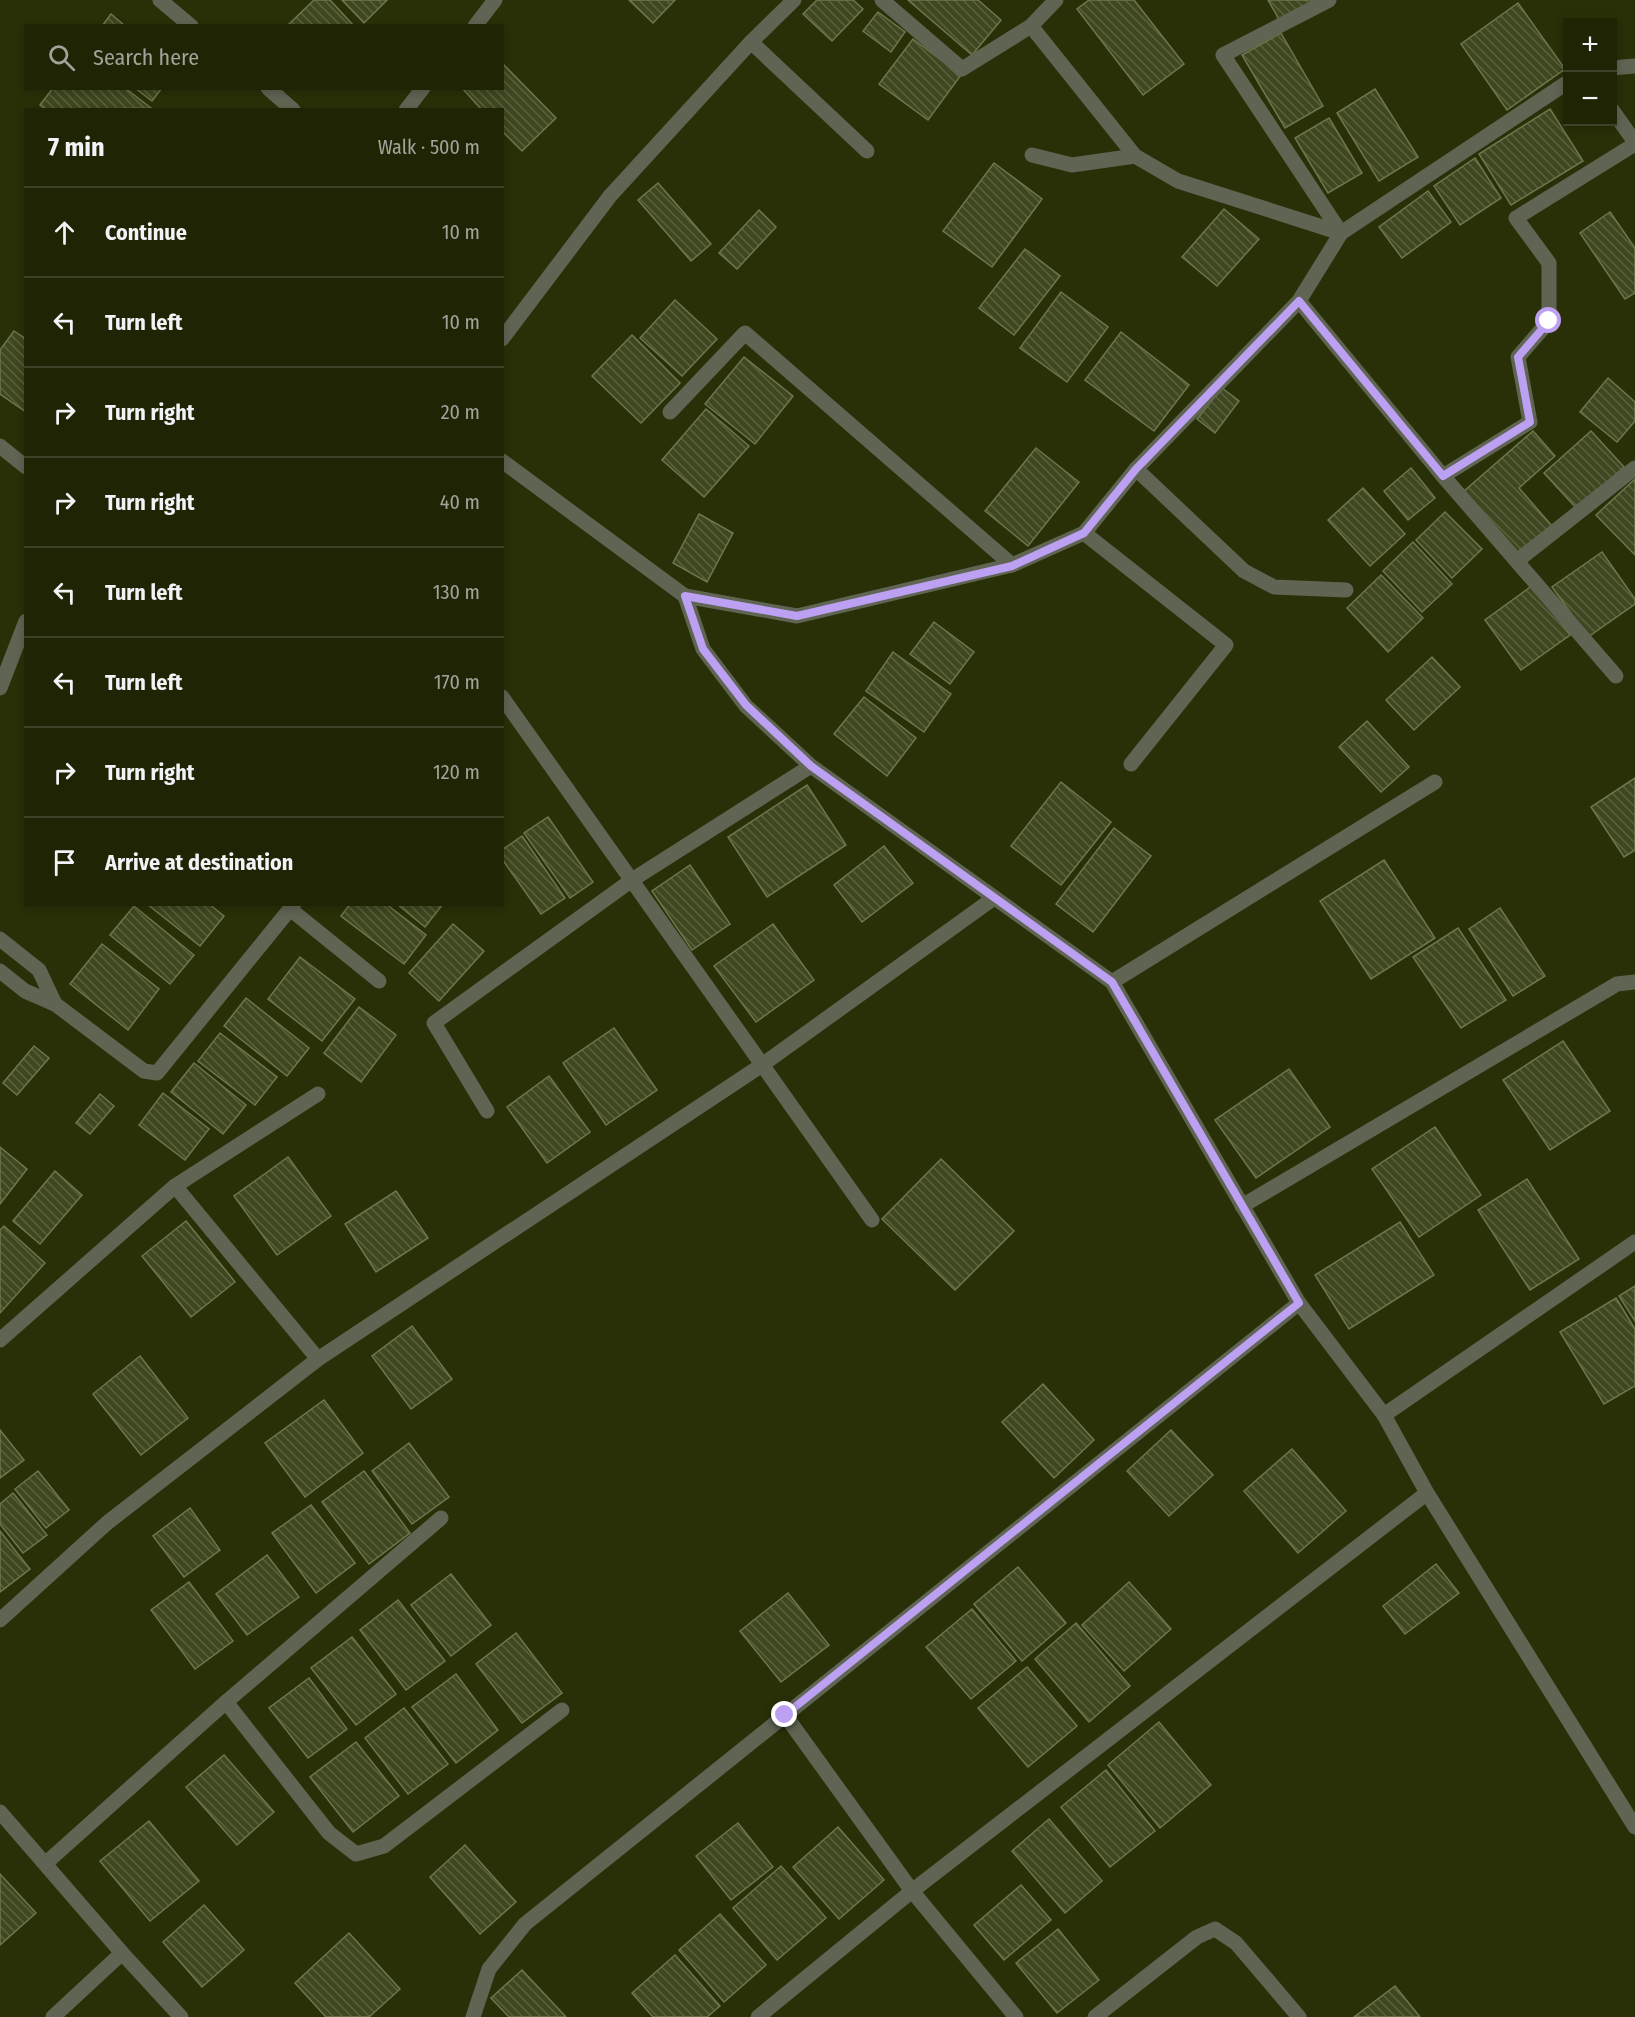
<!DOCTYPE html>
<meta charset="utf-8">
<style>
:root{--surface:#1f2405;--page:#2c3013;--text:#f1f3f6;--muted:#a1a49a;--line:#3c4127}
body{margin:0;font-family:"Fira Sans Condensed",sans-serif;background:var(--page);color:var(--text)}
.controls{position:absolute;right:18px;top:18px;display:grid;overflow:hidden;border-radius:0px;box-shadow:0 3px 9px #0003}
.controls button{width:54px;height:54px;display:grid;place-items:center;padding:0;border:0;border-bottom:2px solid var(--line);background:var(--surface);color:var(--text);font:30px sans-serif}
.stop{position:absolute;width:18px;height:18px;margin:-14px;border:4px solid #bca0f2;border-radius:50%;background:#fff}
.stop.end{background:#bca0f2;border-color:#fff;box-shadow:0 2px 6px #0008}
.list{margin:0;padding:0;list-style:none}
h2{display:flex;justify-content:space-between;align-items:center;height:78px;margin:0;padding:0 24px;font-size:26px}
h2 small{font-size:20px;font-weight:400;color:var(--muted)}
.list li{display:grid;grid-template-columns:39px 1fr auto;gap:18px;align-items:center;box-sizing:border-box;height:90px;padding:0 24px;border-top:2px solid var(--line)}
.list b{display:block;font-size:22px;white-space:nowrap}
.list em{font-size:20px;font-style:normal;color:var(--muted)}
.icon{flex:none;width:33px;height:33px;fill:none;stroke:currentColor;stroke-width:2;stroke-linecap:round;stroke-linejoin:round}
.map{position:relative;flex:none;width:1635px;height:2017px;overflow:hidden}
.search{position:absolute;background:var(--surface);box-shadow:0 3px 9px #0003;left:24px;top:24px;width:480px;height:66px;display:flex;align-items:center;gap:15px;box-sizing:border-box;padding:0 21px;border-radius:0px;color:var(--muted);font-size:22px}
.panel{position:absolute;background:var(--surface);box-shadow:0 3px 9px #0003;left:24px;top:108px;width:480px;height:798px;border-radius:0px}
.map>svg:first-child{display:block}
.building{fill:url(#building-back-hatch);stroke:#6d774d;stroke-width:1.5}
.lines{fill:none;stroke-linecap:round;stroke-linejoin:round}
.minor{stroke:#606453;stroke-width:15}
.route{stroke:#bca0f2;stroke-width:8}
</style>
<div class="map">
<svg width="1635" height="2017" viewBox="0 0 1635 2017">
<defs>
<pattern id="building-back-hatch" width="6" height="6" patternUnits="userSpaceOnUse" patternTransform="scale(1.5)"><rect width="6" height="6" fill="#3e471f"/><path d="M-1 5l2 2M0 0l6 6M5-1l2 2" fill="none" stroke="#59613e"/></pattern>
</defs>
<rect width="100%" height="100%" fill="#293007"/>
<g class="building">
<polygon points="314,0 330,0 354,26 287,26"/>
<polygon points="342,0 387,0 364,23"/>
<polygon points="629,0 675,0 653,23"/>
<polygon points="817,0 853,0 863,9 832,41 803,14"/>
<polygon points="908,0 978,0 1001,20 972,55"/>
<polygon points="1089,0 1134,0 1184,64 1143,95 1077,9"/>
<polygon points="1268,0 1317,0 1280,21"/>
<polygon points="1518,3 1565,69 1507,110 1461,44"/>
<polygon points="878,12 905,32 891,52 863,31"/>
<polygon points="111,14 125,26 102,26"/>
<polygon points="1281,33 1323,106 1285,128 1242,55"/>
<polygon points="913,39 961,75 928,120 879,84"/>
<polygon points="502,63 556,118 522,151 502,131 502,110 482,110 462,88 502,88"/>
<polygon points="53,88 125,88 151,108 46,110 40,105"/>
<polygon points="135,88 162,88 152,101"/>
<polygon points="1375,89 1418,157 1379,181 1337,113"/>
<polygon points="1550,109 1583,161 1511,205 1479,154"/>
<polygon points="1329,118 1362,173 1328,193 1295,138"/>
<polygon points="1475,158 1501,198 1460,225 1434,186"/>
<polygon points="994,163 1042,199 992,267 943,231"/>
<polygon points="658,183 711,244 691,261 638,200"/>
<polygon points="1428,191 1451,222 1402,258 1379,227"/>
<polygon points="1224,209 1259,239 1217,286 1182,257"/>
<polygon points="759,210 776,227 737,269 719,253"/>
<polygon points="1610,212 1635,248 1635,293 1625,299 1580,233"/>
<polygon points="1025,249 1060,276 1014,335 979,308"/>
<polygon points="1061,292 1108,327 1067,382 1020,348"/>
<polygon points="675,300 717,339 682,376 640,338"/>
<polygon points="14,331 26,339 26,412 0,394 0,350"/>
<polygon points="1121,332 1189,385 1154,431 1085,380"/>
<polygon points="632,335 680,383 641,423 592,376"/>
<polygon points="744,357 793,396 755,444 705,404"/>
<polygon points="1608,378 1635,402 1635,421 1617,442 1580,412"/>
<polygon points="1222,388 1239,401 1215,433 1197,419"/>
<polygon points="706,409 749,446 704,497 662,460"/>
<polygon points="1533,431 1555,456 1519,488 1552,526 1519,554 1464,491"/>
<polygon points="1591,431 1624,467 1578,510 1544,473"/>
<polygon points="1036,448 1079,482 1028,546 985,511"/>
<polygon points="1411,468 1435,498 1408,520 1384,491"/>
<polygon points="1635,479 1635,555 1596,515"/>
<polygon points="1363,488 1405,534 1370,566 1328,520"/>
<polygon points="1445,512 1482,549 1452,578 1416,540"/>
<polygon points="699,514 733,533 707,582 673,563"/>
<polygon points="1413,542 1452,584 1422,612 1383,571"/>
<polygon points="1602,552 1635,599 1635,604 1588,637 1552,587"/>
<polygon points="1381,575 1423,618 1388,652 1347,608"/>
<polygon points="1533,585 1570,635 1521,670 1485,620"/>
<polygon points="934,622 974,652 950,684 910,654"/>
<polygon points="893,652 951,694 924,732 866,691"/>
<polygon points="1432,657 1460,687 1414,730 1386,700"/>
<polygon points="864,697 916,738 887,776 834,734"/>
<polygon points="1367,721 1409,767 1381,792 1339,747"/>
<polygon points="1635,778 1635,850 1624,857 1591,807"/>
<polygon points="1061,782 1111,822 1061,885 1011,846"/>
<polygon points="807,785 846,845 767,897 728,837"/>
<polygon points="548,817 593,882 570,898 524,833"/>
<polygon points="1114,828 1151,856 1093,932 1056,904"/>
<polygon points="522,836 565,898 541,914 502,859 502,850"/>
<polygon points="884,846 913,883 862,922 834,885"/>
<polygon points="1384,860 1435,938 1371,979 1320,901"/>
<polygon points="690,865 730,924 692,950 652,891"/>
<polygon points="147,904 209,904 224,916 200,946"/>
<polygon points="350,904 386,904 426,935 404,964 341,916"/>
<polygon points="397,904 443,904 425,927"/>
<polygon points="134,906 194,955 170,984 110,935"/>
<polygon points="1500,908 1545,976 1513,996 1469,929"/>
<polygon points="453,924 484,951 439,1001 409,973"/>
<polygon points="773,924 814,980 756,1022 714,966"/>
<polygon points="1458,928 1506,1000 1461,1028 1413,957"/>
<polygon points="102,944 159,989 128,1030 70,984"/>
<polygon points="300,957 355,999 322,1041 268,999"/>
<polygon points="246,998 309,1048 287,1076 224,1026"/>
<polygon points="359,1007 396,1035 361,1082 324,1053"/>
<polygon points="614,1028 657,1090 606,1125 563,1063"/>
<polygon points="220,1033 277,1077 255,1105 198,1061"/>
<polygon points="1563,1041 1610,1111 1550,1150 1503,1080"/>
<polygon points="34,1046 49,1058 17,1095 3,1083"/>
<polygon points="194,1063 246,1105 223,1134 171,1092"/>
<polygon points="1289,1069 1330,1127 1256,1178 1215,1120"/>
<polygon points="549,1076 590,1132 547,1163 507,1107"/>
<polygon points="163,1093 209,1129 185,1160 139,1125"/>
<polygon points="100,1094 114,1106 90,1134 76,1123"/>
<polygon points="1435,1127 1481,1195 1419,1237 1372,1169"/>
<polygon points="0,1147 27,1169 0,1204"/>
<polygon points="288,1157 331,1216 277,1255 234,1196"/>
<polygon points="941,1159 1014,1231 955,1290 882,1219"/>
<polygon points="55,1171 82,1195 40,1244 13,1221"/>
<polygon points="1527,1179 1579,1259 1530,1290 1478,1210"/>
<polygon points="396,1191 428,1238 376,1272 345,1224"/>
<polygon points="186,1221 235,1282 191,1317 142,1256"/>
<polygon points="1400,1222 1434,1275 1349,1329 1315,1275"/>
<polygon points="4,1226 45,1263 0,1313 0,1230"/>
<polygon points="1635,1286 1635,1321 1619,1296"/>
<polygon points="1616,1298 1635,1329 1635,1386 1604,1404 1560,1332"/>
<polygon points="412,1326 452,1379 411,1409 372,1356"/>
<polygon points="140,1356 188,1418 141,1455 93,1394"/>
<polygon points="1043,1384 1094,1440 1054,1478 1002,1422"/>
<polygon points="324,1400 363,1453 305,1497 265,1443"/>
<polygon points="0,1430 24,1460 0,1478"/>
<polygon points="1171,1430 1213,1475 1169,1516 1127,1471"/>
<polygon points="409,1443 449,1497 412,1524 372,1471"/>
<polygon points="1292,1449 1346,1511 1298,1553 1244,1491"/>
<polygon points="38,1471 69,1510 46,1528 15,1489"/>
<polygon points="364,1471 410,1533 369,1564 322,1502"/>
<polygon points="13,1493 47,1535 23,1553 0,1524 0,1504"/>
<polygon points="311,1505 355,1563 316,1593 272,1533"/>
<polygon points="190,1508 220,1550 184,1577 153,1536"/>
<polygon points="0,1531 30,1569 0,1592"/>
<polygon points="267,1555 299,1597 247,1635 216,1594"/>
<polygon points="1436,1564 1459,1593 1405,1634 1383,1606"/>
<polygon points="1018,1567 1066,1623 1022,1661 974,1604"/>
<polygon points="451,1574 491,1625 451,1656 411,1605"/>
<polygon points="189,1582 233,1641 195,1669 151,1610"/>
<polygon points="1129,1582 1171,1629 1124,1671 1082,1625"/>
<polygon points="788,1593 829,1645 781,1682 740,1631"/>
<polygon points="398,1600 445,1661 406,1690 360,1630"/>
<polygon points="972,1609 1016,1661 971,1699 926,1647"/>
<polygon points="1076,1623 1130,1686 1089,1722 1035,1659"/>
<polygon points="516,1633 562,1693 522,1723 476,1664"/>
<polygon points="352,1637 396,1694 356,1725 311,1668"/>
<polygon points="1027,1667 1077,1726 1028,1767 978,1708"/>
<polygon points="456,1674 498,1730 456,1763 412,1707"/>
<polygon points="309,1678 347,1729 308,1758 269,1708"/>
<polygon points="404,1708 448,1764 408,1794 365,1738"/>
<polygon points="1159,1722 1211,1785 1160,1828 1108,1765"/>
<polygon points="356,1742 399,1796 353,1832 310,1777"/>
<polygon points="224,1755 274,1812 237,1845 186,1787"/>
<polygon points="1106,1770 1155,1831 1110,1867 1061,1807"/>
<polygon points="1049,1819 1102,1881 1065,1913 1012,1851"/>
<polygon points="149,1821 199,1881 150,1921 100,1861"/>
<polygon points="738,1823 773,1867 731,1900 696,1856"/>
<polygon points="838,1827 884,1880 839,1919 793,1867"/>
<polygon points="465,1845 516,1902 480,1934 430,1877"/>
<polygon points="781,1866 826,1918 777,1960 733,1908"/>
<polygon points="0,1874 36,1913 0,1945"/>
<polygon points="1021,1885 1051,1920 1004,1960 974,1925"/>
<polygon points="204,1905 244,1950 202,1987 163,1942"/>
<polygon points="720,1914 766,1965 724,2002 679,1950"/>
<polygon points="1058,1929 1099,1980 1057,2013 1016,1963"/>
<polygon points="349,1933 400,1989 369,2017 326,2017 295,1983"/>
<polygon points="675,1955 720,2006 707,2017 653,2017 632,1993"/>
<polygon points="522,1970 566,2017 509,2017 491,1998"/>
<polygon points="1395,1986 1420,2017 1354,2017"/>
</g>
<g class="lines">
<g class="minor">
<polyline points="160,0 191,26"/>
<polyline points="882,0 962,69 1031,26 1056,0"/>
<polyline points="1329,0 1223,55 1341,233"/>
<polyline points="475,26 495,0"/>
<polyline points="1031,26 1135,156 1178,181 1341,233"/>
<polyline points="751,42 867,151"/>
<polyline points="1612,68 1635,66"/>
<polyline points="268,88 293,110"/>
<polyline points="406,110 423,88"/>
<polyline points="1612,110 1635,142"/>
<polyline points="1032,155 1072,165 1135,156"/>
<polyline points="1299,301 1443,476 1616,676"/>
<polyline points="502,339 610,196 751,42 794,0"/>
<polyline points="670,412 745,333 1012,565"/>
<polyline points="0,446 26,467"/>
<polyline points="502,461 685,596 703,649 746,706 811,766 1112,982 1299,1303 1384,1415 1427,1493 1635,1827"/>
<polyline points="1136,469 1244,571 1274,587 1346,590"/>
<polyline points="1443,476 1530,422 1518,357 1549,321 1549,263 1516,218 1635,144"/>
<polyline points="1084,533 1226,645 1131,764"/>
<polyline points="1517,561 1635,468"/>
<polyline points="685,596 797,616 1012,565 1084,533 1136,469 1299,301 1341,233 1568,82"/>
<polyline points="0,688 26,621"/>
<polyline points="502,697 872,1220"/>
<polyline points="290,909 379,981"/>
<polyline points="0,939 39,970 55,1004"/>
<polyline points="0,971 25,991 55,1004 144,1071 157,1073 294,904"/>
<polyline points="1112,982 1435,782"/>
<polyline points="487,1111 434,1023 632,880 811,766"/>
<polyline points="175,1186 318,1359"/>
<polyline points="1242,1206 1617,984 1635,982"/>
<polyline points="0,1340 175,1186 318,1094"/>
<polyline points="1384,1415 1635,1242"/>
<polyline points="0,1620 107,1523 318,1359 762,1065 994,898"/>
<polyline points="226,1702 329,1833 356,1854 384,1846 562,1710"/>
<polyline points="785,1715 912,1891 1016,2017"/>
<polyline points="0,1812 122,1953 181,2017"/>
<polyline points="46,1863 226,1702 441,1518"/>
<polyline points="53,2017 122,1953"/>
<polyline points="473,2017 489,1969 525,1924 1299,1303"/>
<polyline points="758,2017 912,1891 1427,1493"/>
<polyline points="1095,2017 1197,1937 1215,1929 1236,1943 1299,2017"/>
</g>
</g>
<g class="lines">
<polyline class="route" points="785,1715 1299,1303 1112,982 811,766 746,705 703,649 685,596 797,616 1012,566 1084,533 1136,469 1299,301 1443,476 1530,422 1518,357 1549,321"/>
</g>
</svg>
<div class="controls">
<button>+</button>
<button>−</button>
</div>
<div class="stop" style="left:1549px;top:321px"></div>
<div class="stop end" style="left:785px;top:1715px"></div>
<div class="search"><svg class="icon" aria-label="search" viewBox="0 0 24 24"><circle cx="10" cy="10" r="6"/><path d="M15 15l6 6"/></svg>Search here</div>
<section class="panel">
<h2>7 min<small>Walk · 500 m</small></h2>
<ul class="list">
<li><svg class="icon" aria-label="ahead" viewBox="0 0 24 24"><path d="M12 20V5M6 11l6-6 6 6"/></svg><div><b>Continue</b></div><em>10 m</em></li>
<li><svg class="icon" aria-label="left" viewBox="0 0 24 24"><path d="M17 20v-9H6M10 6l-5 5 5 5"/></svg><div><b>Turn left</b></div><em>10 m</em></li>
<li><svg class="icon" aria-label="right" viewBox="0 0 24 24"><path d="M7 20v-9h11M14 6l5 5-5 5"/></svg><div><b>Turn right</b></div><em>20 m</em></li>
<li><svg class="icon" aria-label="right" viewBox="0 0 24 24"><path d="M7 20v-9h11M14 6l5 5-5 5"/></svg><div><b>Turn right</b></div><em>40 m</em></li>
<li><svg class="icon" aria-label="left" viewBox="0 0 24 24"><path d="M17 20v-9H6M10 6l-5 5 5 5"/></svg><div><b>Turn left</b></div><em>130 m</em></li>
<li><svg class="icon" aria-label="left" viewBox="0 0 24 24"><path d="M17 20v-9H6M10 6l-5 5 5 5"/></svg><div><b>Turn left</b></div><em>170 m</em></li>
<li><svg class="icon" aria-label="right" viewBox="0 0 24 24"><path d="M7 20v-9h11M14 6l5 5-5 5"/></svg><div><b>Turn right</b></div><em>120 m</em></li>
<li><svg class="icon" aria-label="arrive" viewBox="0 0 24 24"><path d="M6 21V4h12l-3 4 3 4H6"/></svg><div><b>Arrive at destination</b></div></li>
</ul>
</section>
</div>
